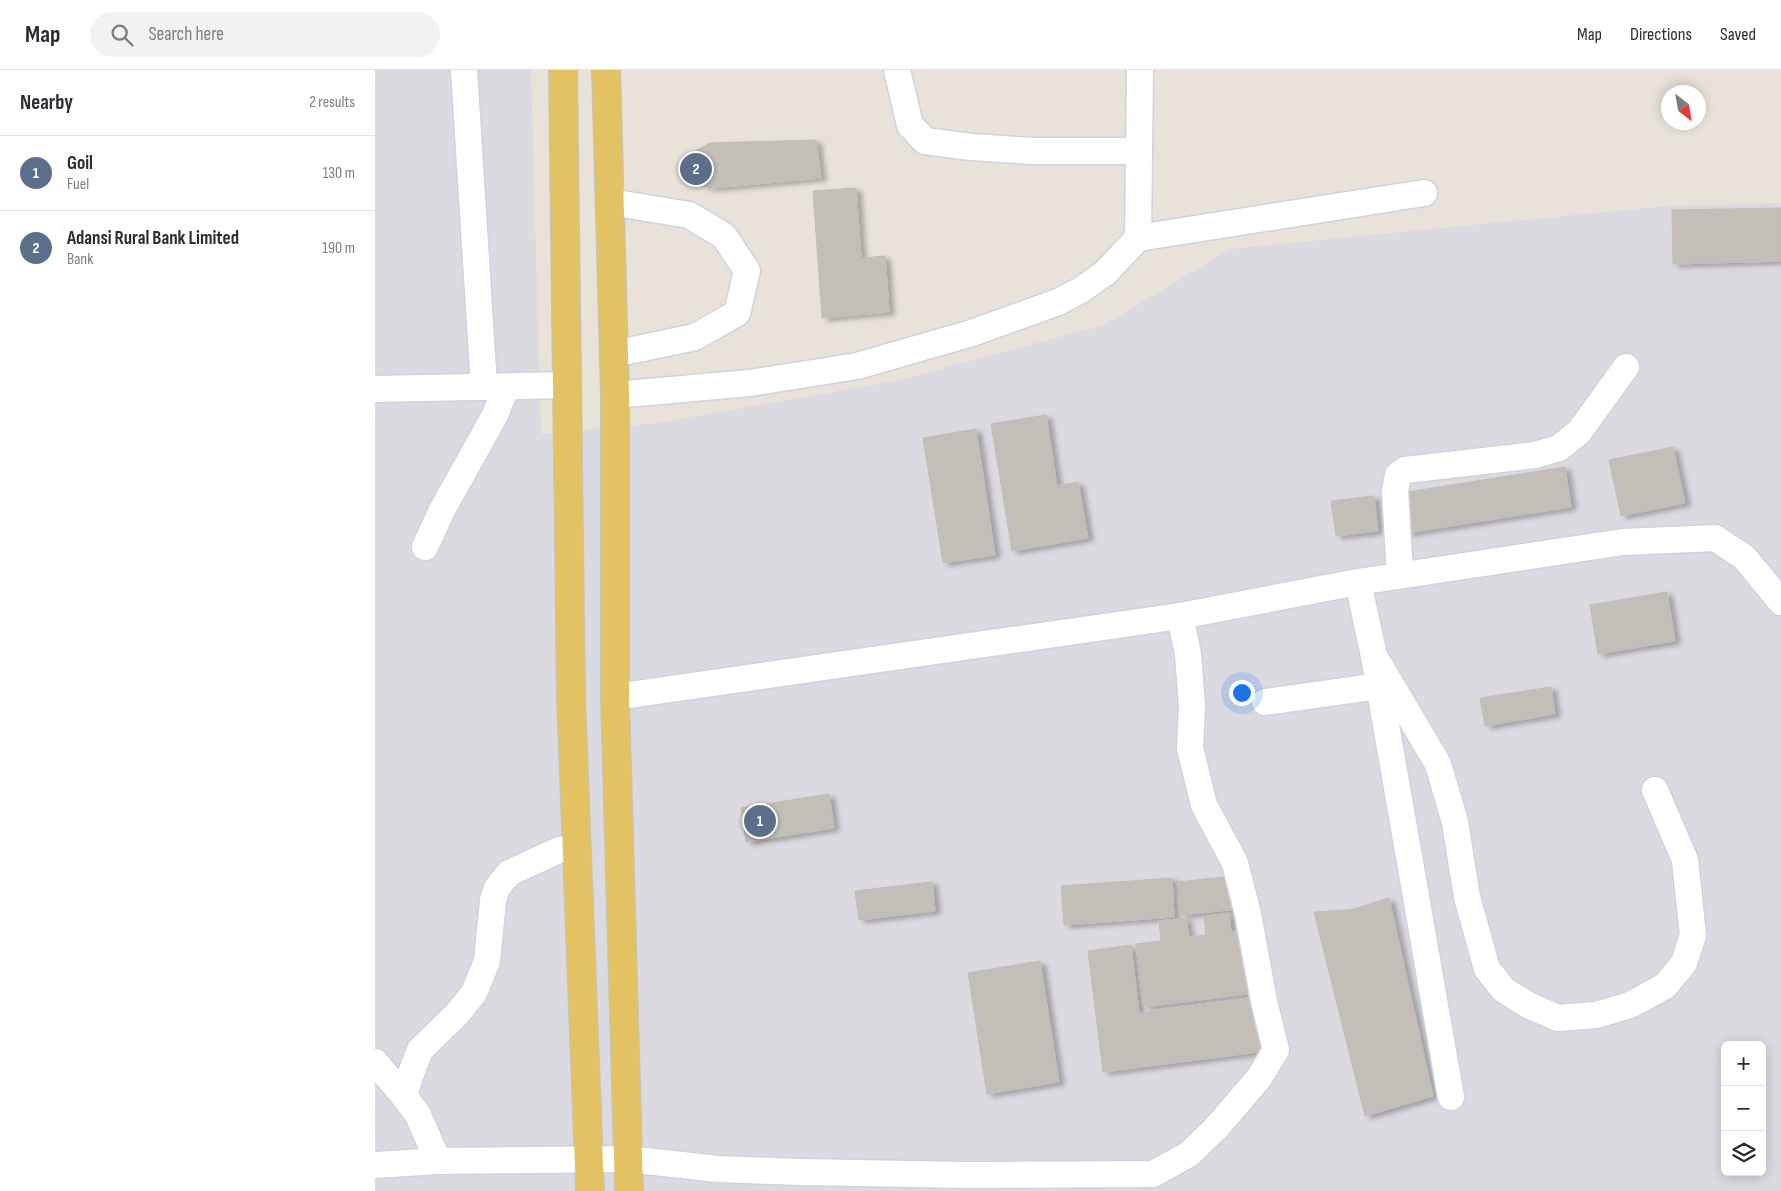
<!DOCTYPE html>
<meta charset="utf-8">
<style>
:root{--surface:#fff;--page:#f2f2f3;--text:#2b2b33;--muted:#7c7c81;--line:#e1e1e2;--accent:#b45309}
body{margin:0;font-family:"Sofia Sans Condensed",sans-serif;background:var(--page);color:var(--text)}
.controls{position:absolute;right:15px;bottom:15px;display:grid;overflow:hidden;border-radius:8px;box-shadow:0 2px 12px #0003}
.controls button{width:45px;height:45px;display:grid;place-items:center;padding:0;border:0;border-bottom:1px solid var(--line);background:var(--surface);color:var(--text);font:25px sans-serif}
.compass{position:absolute;left:1286px;top:15px;width:45px;height:45px;border-radius:50%;background:var(--surface);box-shadow:0 2px 12px #0003;rotate:149deg}
.you{position:absolute;left:866px;top:622px;width:18px;height:18px;margin:-12px;border:4px solid #fff;border-radius:50%;background:#1a73e8;box-shadow:0 0 0 8px #1a73e833}
.badge{display:grid;place-items:center;width:32px;height:32px;border-radius:50%;background:var(--accent);color:#fff;font-size:16px;font-weight:700}
.pin{position:absolute;translate:-50% -50%;border:2px solid #fff;box-shadow:0 1px 5px #0006}
.list{margin:0;padding:0;list-style:none}
h2{display:flex;justify-content:space-between;align-items:center;height:65px;margin:0;padding:0 20px;font-size:21px}
h2 small{font-size:16px;font-weight:400;color:var(--muted)}
.list li{display:grid;grid-template-columns:32px 1fr auto;gap:15px;align-items:center;box-sizing:border-box;height:75px;padding:0 20px;border-top:1px solid var(--line)}
.list b{display:block;font-size:19px;white-space:nowrap}
.list p{margin:0;font-size:16px;white-space:nowrap;color:var(--muted)}
.list em{font-size:16px;font-style:normal;color:var(--muted)}
.icon{flex:none;width:28px;height:28px;fill:none;stroke:currentColor;stroke-width:2;stroke-linecap:round;stroke-linejoin:round}
.map{position:relative;flex:none;width:1406px;height:1121px;overflow:hidden}
header{display:flex;align-items:center;gap:30px;box-sizing:border-box;height:70px;padding:0 25px;background:var(--surface);border-bottom:1px solid var(--line)}
header strong{font-size:24px}
nav{display:flex;gap:28px;margin-inline-start:auto;font-size:18px}
.search{width:350px;height:45px;background:var(--page);display:flex;align-items:center;gap:12px;box-sizing:border-box;padding:0 18px;border-radius:28px;color:var(--muted);font-size:19px}
main{display:flex}
aside{flex:1;background:var(--surface)}
.map>svg:first-child{display:block}
.industrial{fill:#dcdae1;fill-rule:evenodd}
.building{fill:#c4beb9;stroke:#c3bdb3;filter:url(#shadow)}
.lines{fill:none;stroke-linecap:round;stroke-linejoin:round}
.minor-casing{stroke:#cfd2df;stroke-width:29}
.major-casing{stroke:#c3c3c3;stroke-width:30}
.minor{stroke:#fff;stroke-width:26}
.major{stroke:#e3c263;stroke-width:28}
</style>
<header>
<strong>Map</strong>
<div class="search"><svg class="icon" aria-label="search" viewBox="0 0 24 24"><circle cx="10" cy="10" r="6"/><path d="M15 15l6 6"/></svg>Search here</div>
<nav><a>Map</a><a>Directions</a><a>Saved</a></nav>
</header>
<main>
<aside>
<h2>Nearby<small>2 results</small></h2>
<ul class="list">
<li><span class="badge" style="background:#5c6f8a">1</span><div><b>Goil</b><p>Fuel</p></div><em>130 m</em></li>
<li><span class="badge" style="background:#5c6f8a">2</span><div><b>Adansi Rural Bank Limited</b><p>Bank</p></div><em>190 m</em></li>
</ul>
</aside>
<div class="map">
<svg width="1406" height="1121" viewBox="0 0 1406 1121">
<defs>
<filter id="shadow"><feDropShadow dx="5.5" dy="3" stdDeviation="2.5" flood-color="#0004"/></filter>
</defs>
<rect width="100%" height="100%" fill="#e8e2d9"/>
<path class="industrial" d="M0,0H156L166,364L282,353L521,311L729,255L855,179L1291,136L1406,133V1121H0ZM1350,975H1387V1102H1350Z"/>
<g class="building">
<polygon points="441,70 446,108 337,118 329,116 320,108 316,100 315,92 320,81 335,73"/>
<polygon points="481,118 486,188 510,186 514,242 447,248 438,121"/>
<polygon points="1406,138 1406,191 1298,194 1297,140"/>
<polygon points="671,345 682,416 703,412 713,468 637,481 616,354"/>
<polygon points="601,359 620,485 568,493 548,368"/>
<polygon points="1298,377 1310,433 1246,446 1234,390"/>
<polygon points="1190,397 1196,437 1032,463 1026,423"/>
<polygon points="999,426 1003,461 961,466 956,431"/>
<polygon points="1292,522 1300,571 1223,584 1215,535"/>
<polygon points="1176,617 1180,644 1110,656 1105,628"/>
<polygon points="454,724 459,758 371,772 366,738"/>
<polygon points="859,806 862,839 806,845 803,812"/>
<polygon points="797,808 799,847 689,855 686,816"/>
<polygon points="557,812 560,841 484,850 480,821"/>
<polygon points="1014,828 1058,1026 990,1046 939,842 975,840"/>
<polygon points="854,843 856,862 873,859 880,923 769,937 761,874 786,871 784,851 811,848 814,867 831,865 829,847"/>
<polygon points="756,875 764,943 884,928 891,981 728,1002 713,881"/>
<polygon points="665,891 684,1012 612,1024 593,903"/>
</g>
<g class="lines">
<defs>
<g id="minor">
<polyline points="89,0 109,317"/>
<polyline points="522,0 535,55 550,71 596,77 657,81 764,81"/>
<polyline points="235,132 314,145 349,166 372,201 362,243 320,267 239,284"/>
<polyline points="763,168 1049,123"/>
<polyline points="0,319 192,315"/>
<polyline points="240,325 375,313 482,296 597,263 683,232 706,220 730,203 763,168 765,0"/>
<polyline points="50,477 67,440 120,345 131,317"/>
<polyline points="1025,505 1020,421 1023,405 1030,400 1039,399 1160,385 1184,378 1204,362 1251,297"/>
<polyline points="983,512 999,586 1076,1027"/>
<polyline points="999,586 1063,694 1080,752 1092,827 1112,899 1129,920 1153,935 1183,948 1221,945 1255,935 1290,916 1309,893 1318,865 1310,790 1280,720"/>
<polyline points="240,627 805,546 983,512 1248,472 1340,468 1369,487 1406,532"/>
<polyline points="890,632 1004,616"/>
<polyline points="0,992 29,1026 43,1045 63,1091"/>
<polyline points="29,1026 35,1006 45,980 81,945 99,923 112,891 118,830 122,818 134,803 184,780 202,777"/>
<polyline points="0,1095 63,1091 253,1089 343,1099 425,1102 593,1105 778,1104 814,1084 842,1057 884,1008 901,980 889,931 873,844 860,793 829,735 815,678 817,636 813,584 805,546"/>
</g>
<g id="major">
<polyline points="188,0 196,627 215,1121"/>
<polyline points="231,0 240,325 240,627 254,1121"/>
</g>
</defs>
<use href="#minor" class="minor-casing"/>
<use href="#major" class="major-casing"/>
<use href="#minor" class="minor"/>
<use href="#major" class="major"/>
</g>
</svg>
<div class="controls">
<button>+</button>
<button>−</button>
<button><svg class="icon" aria-label="layers" viewBox="0 0 24 24"><path d="M12 4l9 5-9 5-9-5zM3 14l9 5 9-5"/></svg></button>
</div>
<svg class="compass" viewBox="-18 -18 36 36"><path d="M0-13l5 13h-10z" fill="#e53935"/><path d="M0 13l5-13h-10z" fill="#7c7c81"/></svg>
<div class="you"></div>
<div class="pin badge" style="left:385px;top:751px;background:#5c6f8a">1</div>
<div class="pin badge" style="left:321px;top:99px;background:#5c6f8a">2</div>
</div>
</main>
